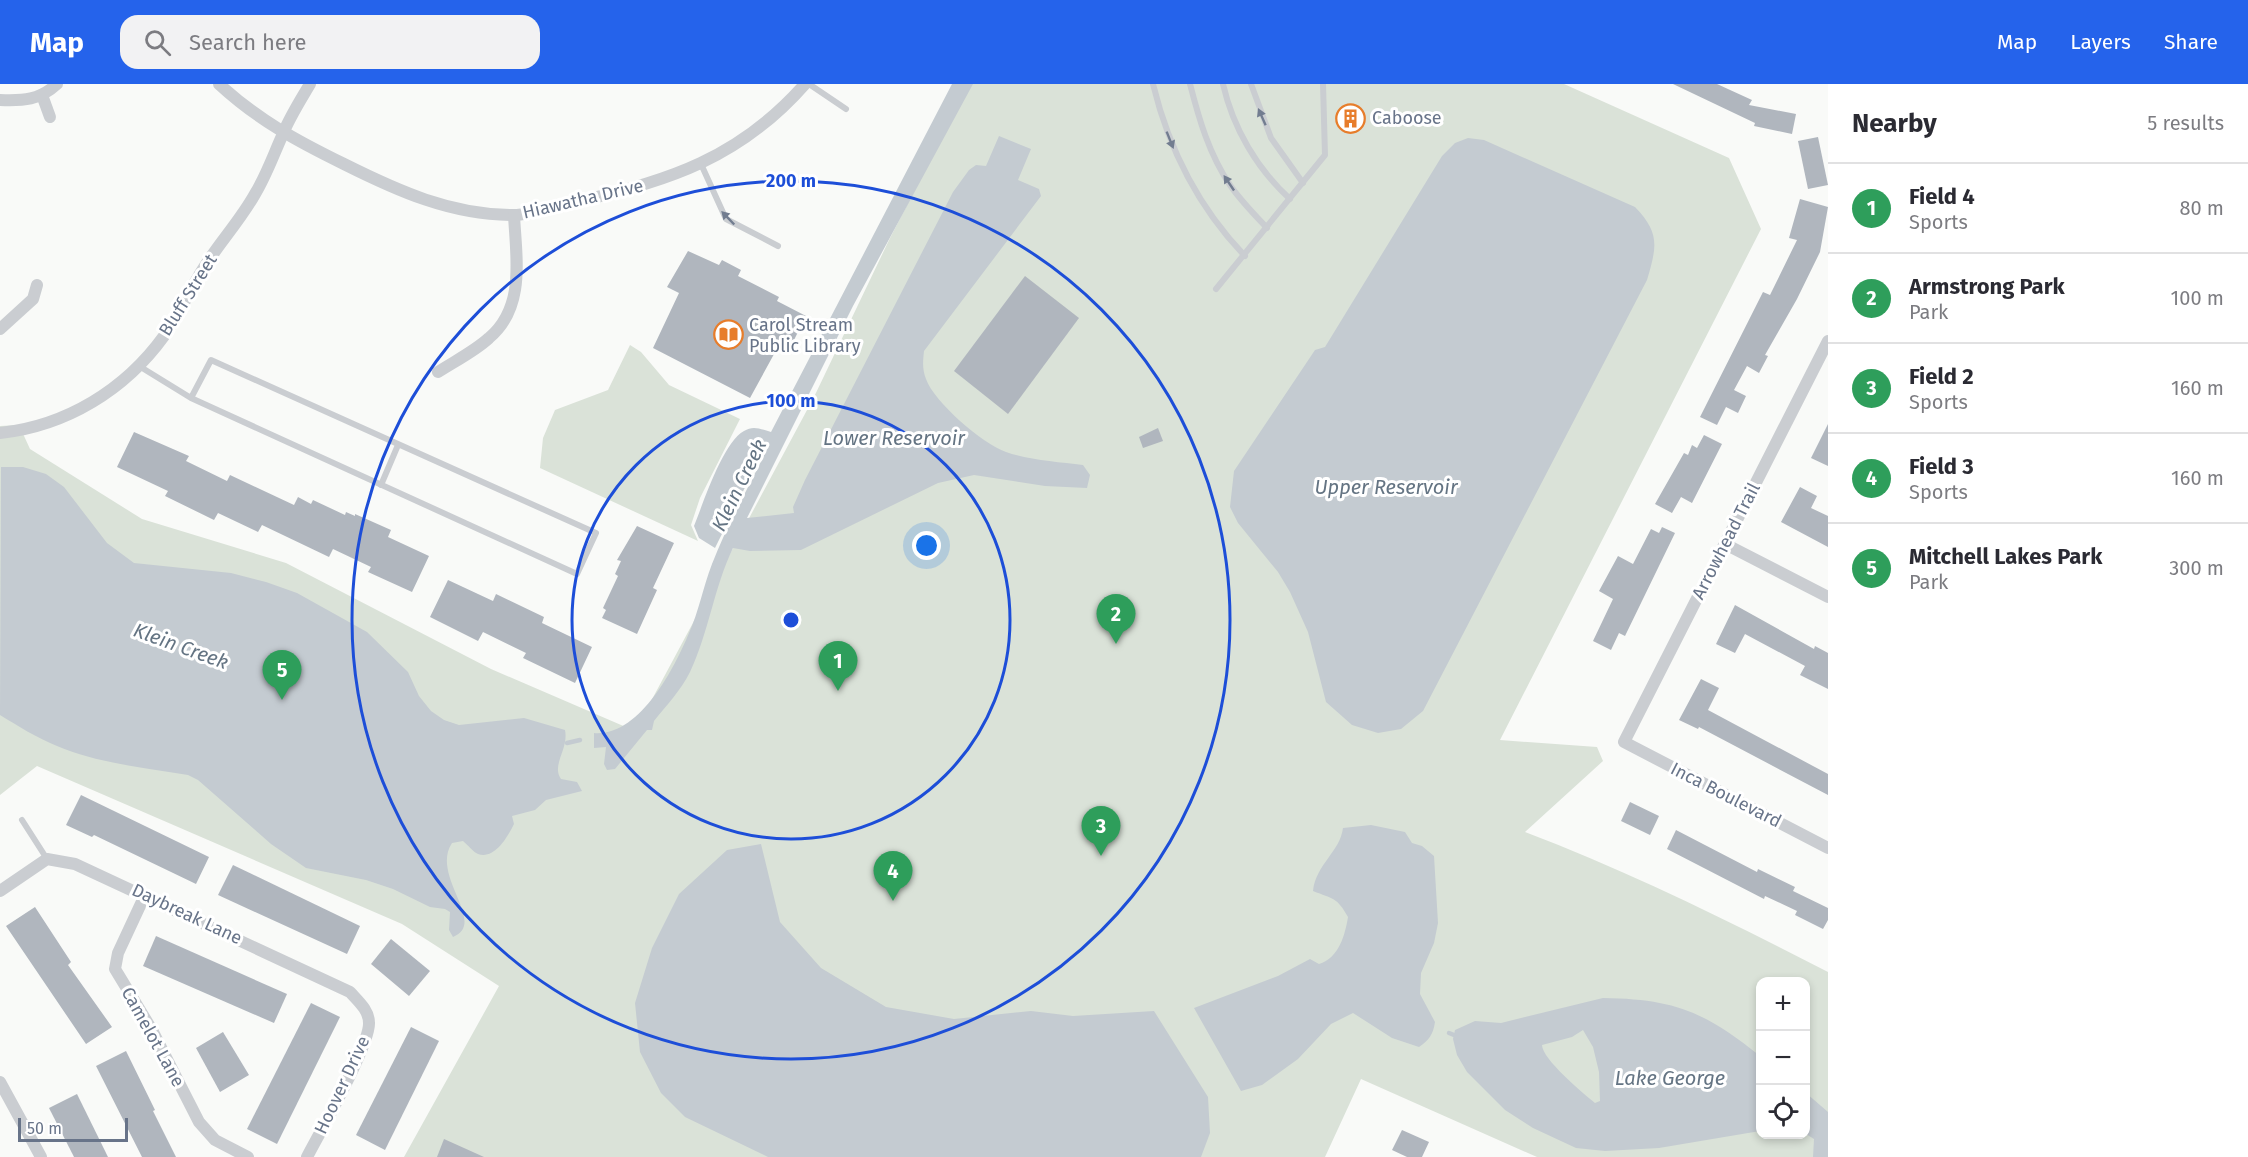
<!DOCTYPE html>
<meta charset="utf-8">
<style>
:root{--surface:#fff;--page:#f2f2f3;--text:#2b2b33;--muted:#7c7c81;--line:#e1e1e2;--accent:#2563eb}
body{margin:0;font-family:"Fira Sans",sans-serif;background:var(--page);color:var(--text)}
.controls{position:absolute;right:18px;bottom:18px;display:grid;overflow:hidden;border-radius:12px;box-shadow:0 3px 9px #0003}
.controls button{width:54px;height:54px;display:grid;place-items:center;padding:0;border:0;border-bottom:2px solid var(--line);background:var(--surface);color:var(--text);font:30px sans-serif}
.scale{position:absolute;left:18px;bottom:15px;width:110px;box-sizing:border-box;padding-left:6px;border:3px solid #687489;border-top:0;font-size:16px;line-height:21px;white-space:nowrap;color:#687489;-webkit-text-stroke:4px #fff;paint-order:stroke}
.you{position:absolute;left:927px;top:462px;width:21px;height:21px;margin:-15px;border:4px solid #fff;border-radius:50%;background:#1a73e8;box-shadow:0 0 0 9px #1a73e833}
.badge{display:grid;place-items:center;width:39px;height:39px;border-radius:50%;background:var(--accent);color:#fff;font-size:20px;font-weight:700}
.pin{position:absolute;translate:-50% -50px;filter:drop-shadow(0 2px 3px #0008)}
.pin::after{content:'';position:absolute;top:32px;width:21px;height:18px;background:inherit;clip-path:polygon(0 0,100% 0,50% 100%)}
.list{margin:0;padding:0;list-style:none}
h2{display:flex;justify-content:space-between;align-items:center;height:78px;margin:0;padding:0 24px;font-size:26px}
h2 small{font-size:20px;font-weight:400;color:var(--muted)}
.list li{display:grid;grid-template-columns:39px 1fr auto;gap:18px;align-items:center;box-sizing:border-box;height:90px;padding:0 24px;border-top:2px solid var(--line)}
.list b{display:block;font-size:22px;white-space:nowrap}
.list p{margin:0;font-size:20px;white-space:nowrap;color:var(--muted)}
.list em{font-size:20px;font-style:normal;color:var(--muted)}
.icon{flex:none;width:33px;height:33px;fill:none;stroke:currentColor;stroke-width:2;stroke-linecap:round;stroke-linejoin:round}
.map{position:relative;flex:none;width:1828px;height:1073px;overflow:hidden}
header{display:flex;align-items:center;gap:36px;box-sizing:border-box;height:84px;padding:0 30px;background:var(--accent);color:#fff}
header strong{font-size:28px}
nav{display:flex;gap:33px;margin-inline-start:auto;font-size:21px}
.search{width:420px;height:54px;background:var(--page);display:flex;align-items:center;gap:15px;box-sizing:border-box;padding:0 21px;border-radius:18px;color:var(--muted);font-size:22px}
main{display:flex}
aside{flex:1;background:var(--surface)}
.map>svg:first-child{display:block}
.green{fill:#dae2d8;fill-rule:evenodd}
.water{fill:#c4cbd1;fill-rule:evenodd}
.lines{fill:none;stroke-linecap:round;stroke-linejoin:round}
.stream{stroke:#c4cbd1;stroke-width:4.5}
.building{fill:#b0b6be}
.service{stroke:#cacdd1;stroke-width:6}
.minor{stroke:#cacdd1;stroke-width:12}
.oneway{fill:#727d90}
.ring{fill:none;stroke:#1d4ed8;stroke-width:3}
.labels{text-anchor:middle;stroke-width:6;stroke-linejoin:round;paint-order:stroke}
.poi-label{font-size:18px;fill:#687489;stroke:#fff;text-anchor:start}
.street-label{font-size:18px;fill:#687489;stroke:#fff}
.water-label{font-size:20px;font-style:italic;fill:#647483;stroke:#fff}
.centre{fill:#1d4ed8;stroke:#fff;stroke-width:3}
.ring-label{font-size:18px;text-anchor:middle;font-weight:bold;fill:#1d4ed8;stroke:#fff;stroke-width:6;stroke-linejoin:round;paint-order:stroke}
</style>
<header>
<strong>Map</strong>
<div class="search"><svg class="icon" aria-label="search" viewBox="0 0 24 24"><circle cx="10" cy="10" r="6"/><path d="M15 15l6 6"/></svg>Search here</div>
<nav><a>Map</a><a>Layers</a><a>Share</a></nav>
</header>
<main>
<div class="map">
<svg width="1828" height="1073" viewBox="0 0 1828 1073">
<rect width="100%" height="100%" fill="#f9faf8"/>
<g class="green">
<path d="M970,0H1564L1729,74L1761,145L1500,656L1597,663L1603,677L1525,748C1630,788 1729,837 1828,888V1073H1537L1361,995L1325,1073H404L499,902L402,840L37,682L0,711V342L19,341L30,365L142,435L286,479L491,585L635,647L814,313L890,154ZM1760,898H1806V1050H1760Z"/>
<polygon points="630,261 641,268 669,301 740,335 700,414 691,441 698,457 540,384 543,354 555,326 608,306"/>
</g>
<g class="water">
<path d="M952,0H973L853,222L747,434L794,429L793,423L805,396L953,108L969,86L976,81L986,82L999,52L1031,65L1018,96L1039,105L1041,112L924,267C923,277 922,285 926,295C934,318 983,360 1006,368C1029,376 1058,378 1083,381L1090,391L1087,404L1045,402L974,391L938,399L801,466L750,467L733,464C714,503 709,548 690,588C681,606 666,622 654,637L652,646H647L615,685L607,686L604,680L606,663L594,664V649C639,653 674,585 689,549C699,527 703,503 712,480C727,441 749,403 767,365V359L715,464L699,454L694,442C703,420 723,358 744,347C753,341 761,345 771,348Z"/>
<path d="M1468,54L1484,56L1635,123C1660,149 1657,162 1647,196L1423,627L1401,645L1378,649L1352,641L1326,618L1308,548L1290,508L1278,488L1238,439L1230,423L1234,387L1315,266L1325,263L1442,72L1455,59Z"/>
<path d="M1,383H23L46,390L64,403L107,459L134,479L231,489L266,498L297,509L367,548L408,588L419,612L431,627L444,636L459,641L524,634L565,646C569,665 551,681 561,695L577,698L582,707L546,716L535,726L512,732L514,740C508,752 495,776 478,770C473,768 468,761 463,757L452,759C430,792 488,839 453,853L449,846L450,828L445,825L430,823L393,805L366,796L306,784L271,760L198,696L188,691C145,684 97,679 57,662C37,654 18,642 0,631Z"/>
<path d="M1371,741L1405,748L1412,759L1422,762L1434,772L1438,839L1434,859L1421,889L1420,910L1435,938C1433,951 1429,956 1419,963L1392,954L1353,929L1331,940L1298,975L1262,1001L1241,1007L1194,924L1278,892L1310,875L1319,880C1339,874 1345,851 1348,833C1337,813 1333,815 1313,807C1316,780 1340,768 1343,744Z"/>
<polygon points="761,760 780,838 821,884 886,923 954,935 1031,927 1073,932 1154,927 1208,1013 1210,1049 1201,1073 768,1073 685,1033 661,1009 640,968 635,919 652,864 679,810 727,766"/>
<path d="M1603,914C1675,915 1705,928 1760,972V1047L1659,1064L1605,1067L1576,1064L1533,1044L1505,1026L1467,988L1457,971L1453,955L1455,946L1475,937L1501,939ZM1583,946L1593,963L1599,988L1600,1017L1595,1019C1583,1009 1542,975 1542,961L1572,953Z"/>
<polygon points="1806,1009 1828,1028 1828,1073 1813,1073 1814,1055 1806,1050"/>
</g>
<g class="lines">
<g class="stream">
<polyline points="567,659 580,656"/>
<polyline points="1449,949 1454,951"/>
</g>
</g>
<g class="building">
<polygon points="1673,0 1717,0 1752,16 1749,21 1796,30 1792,50 1754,42 1755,39"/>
<polygon points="1818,53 1828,101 1808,105 1798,57"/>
<polygon points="1800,115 1828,123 1820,168 1797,215 1765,271 1768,272 1759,289 1747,282 1734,306 1746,312 1738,329 1726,323 1717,341 1700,333 1763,208 1770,211 1797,156 1789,154"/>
<polygon points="688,167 719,181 722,176 741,186 738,192 779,213 777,217 806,232 789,266 779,261 750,314 653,264 679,209 667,203"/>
<polygon points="1025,192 1079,234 1008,330 954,287"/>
<polygon points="1828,340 1828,382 1811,374"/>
<polygon points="1158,344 1163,357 1143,364 1139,353"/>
<polygon points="134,348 189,372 186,377 227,397 230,391 294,421 298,413 311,420 313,416 345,431 346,428 355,432 355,430 391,446 388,453 429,472 412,508 368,488 371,483 333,465 329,473 262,441 258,448 218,429 214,436 165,412 168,407 117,383"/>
<polygon points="1704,351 1722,360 1692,419 1681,413 1672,429 1655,420 1684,369 1688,371 1692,361 1697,364"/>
<polygon points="1800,403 1817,412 1811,424 1828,432 1828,463 1781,438"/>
<polygon points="637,442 674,459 653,504 657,506 637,550 602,534 606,526 603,524 618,492 615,490 621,477 617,476"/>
<polygon points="1662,443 1675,449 1625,552 1619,549 1611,566 1593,557 1613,515 1599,507 1618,472 1633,480 1651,445 1659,449"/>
<polygon points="448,496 493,517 496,510 544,533 542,539 592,563 575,599 523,574 526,569 483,548 478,557 430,533"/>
<polygon points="1735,521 1814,565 1815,562 1828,569 1828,605 1800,591 1805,582 1745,550 1735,569 1716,560"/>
<polygon points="1701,595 1719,604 1708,626 1828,690 1828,711 1699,643 1698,645 1679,636"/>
<polygon points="81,711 209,773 196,800 94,751 92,753 66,741"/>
<polygon points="1630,718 1659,732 1650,751 1621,737"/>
<polygon points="1676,746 1757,788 1758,785 1795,803 1793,807 1828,824 1828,836 1823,845 1795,831 1797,827 1765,812 1764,815 1667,765"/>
<polygon points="233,781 360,842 347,870 218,811"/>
<polygon points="35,823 71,878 68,881 112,943 86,960 6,842"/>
<polygon points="156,852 287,910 274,939 143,882"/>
<polygon points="391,855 430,887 409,912 371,880"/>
<polygon points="311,919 340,933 277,1060 247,1045"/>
<polygon points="411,943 439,957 385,1066 356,1051"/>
<polygon points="223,948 249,991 220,1008 196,964"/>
<polygon points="126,967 155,1026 153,1027 176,1073 142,1073 96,982"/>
<polygon points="77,1010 108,1073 74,1073 49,1024"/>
<polygon points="1402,1046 1429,1058 1422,1073 1407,1073 1392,1066"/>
<polygon points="444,1055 484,1073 437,1073"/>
</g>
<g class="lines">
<g class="service">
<polyline points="809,0 846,25"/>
<path d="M1153,0C1169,66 1198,123 1245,172"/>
<path d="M1190,0C1199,35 1209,70 1230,101C1240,116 1254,130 1267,144"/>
<path d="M1223,0C1233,44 1257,85 1290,115"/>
<polyline points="1251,0 1271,54 1303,99"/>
<polyline points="701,80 726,135 778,162"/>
<polyline points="1216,205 1325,71 1323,0"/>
<polyline points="139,282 191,314 577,490 596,449 211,276 191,314"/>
<polyline points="381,401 398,361"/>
<polyline points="22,736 47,775"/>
</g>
<g class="minor">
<path d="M219,0C258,36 297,57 344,80C398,107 451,131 513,131C533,131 556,122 575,118C668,98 741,73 805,0"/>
<polyline points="42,11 50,33"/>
<path d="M0,16C23,17 40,16 57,0"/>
<polyline points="0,245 33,215 37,201"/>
<polyline points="1828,257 1624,658 1828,764"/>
<path d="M438,288C455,277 475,267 489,254C526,223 516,173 514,131"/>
<path d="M0,349C66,342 125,306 164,252C179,231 189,207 203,185C219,159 240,137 255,110C266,92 273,72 282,52C289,34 300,17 310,0"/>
<polyline points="1725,460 1828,513"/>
<path d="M0,807L47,775L75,780L350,908C358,917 369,926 369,939C370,961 320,1048 307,1073"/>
<polyline points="145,811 118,869 115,885 152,946 199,1038 215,1056 248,1073"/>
<polyline points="0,998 41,1073"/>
</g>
</g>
<defs><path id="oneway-solid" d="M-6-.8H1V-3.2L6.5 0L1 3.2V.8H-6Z" transform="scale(1.5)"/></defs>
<g class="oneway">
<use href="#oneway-solid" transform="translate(1262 33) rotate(-114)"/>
<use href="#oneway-solid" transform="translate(1170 56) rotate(68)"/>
<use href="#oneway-solid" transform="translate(1229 99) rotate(-124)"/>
<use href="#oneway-solid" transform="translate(728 134) rotate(-134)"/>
</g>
<g class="ring">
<circle cx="791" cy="536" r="219"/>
<circle cx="791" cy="536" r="439"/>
</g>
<defs>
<symbol id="building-ring" viewBox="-11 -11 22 22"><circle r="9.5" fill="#fff" stroke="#e77d2b" stroke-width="1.5"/><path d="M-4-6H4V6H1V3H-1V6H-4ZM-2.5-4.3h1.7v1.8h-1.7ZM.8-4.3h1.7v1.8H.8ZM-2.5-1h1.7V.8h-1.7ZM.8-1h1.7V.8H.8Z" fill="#e77d2b"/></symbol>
<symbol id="library-ring" viewBox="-11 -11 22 22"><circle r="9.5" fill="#fff" stroke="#e77d2b" stroke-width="1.5"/><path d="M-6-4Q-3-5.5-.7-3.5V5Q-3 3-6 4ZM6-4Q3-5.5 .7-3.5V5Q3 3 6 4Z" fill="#e77d2b"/></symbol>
</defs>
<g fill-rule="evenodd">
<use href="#building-ring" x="1334" y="18" width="33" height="33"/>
<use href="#library-ring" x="712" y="234" width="33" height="33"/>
</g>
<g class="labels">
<g class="poi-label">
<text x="1372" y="40">Caboose</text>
<text x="749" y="247">Carol Stream<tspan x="749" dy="21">Public Library</tspan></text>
</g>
<g class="street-label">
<text transform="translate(583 115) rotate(-13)" y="6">Hiawatha Drive</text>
<text transform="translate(188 211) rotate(-58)" y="6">Bluff Street</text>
<text transform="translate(1726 457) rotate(-63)" y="6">Arrowhead Trail</text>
<text transform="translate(1726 711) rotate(27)" y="6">Inca Boulevard</text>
<text transform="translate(187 830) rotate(25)" y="6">Daybreak Lane</text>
<text transform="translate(153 953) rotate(61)" y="6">Camelot Lane</text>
<text transform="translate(342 1001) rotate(-65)" y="6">Hoover Drive</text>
</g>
<g class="water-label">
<text x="894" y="361">Lower Reservoir</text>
<text transform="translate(739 401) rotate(-64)" y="7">Klein Creek</text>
<text x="1386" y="410">Upper Reservoir</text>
<text transform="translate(181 562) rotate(20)" y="7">Klein Creek</text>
<text x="1670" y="1001">Lake George</text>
</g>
</g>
<circle cx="791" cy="536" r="9" class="centre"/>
<g class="ring-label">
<text x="791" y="103">200 m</text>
<text x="791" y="323">100 m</text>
</g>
</svg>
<div class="controls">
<button>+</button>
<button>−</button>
<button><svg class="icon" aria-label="locate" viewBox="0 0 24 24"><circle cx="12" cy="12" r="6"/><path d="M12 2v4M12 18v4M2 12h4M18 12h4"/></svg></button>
</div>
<div class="scale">50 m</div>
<div class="you"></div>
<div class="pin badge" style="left:838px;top:607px;background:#2e9e5b">1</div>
<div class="pin badge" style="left:1116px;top:560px;background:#2e9e5b">2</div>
<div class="pin badge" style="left:1101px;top:772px;background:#2e9e5b">3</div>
<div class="pin badge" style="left:893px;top:817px;background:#2e9e5b">4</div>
<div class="pin badge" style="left:282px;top:616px;background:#2e9e5b">5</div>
</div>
<aside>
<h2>Nearby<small>5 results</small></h2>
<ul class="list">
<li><span class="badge" style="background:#2e9e5b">1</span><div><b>Field 4</b><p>Sports</p></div><em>80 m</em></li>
<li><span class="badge" style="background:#2e9e5b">2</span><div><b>Armstrong Park</b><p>Park</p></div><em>100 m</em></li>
<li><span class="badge" style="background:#2e9e5b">3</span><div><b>Field 2</b><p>Sports</p></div><em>160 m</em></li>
<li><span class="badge" style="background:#2e9e5b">4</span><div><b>Field 3</b><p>Sports</p></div><em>160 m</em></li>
<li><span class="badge" style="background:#2e9e5b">5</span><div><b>Mitchell Lakes Park</b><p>Park</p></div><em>300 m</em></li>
</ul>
</aside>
</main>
